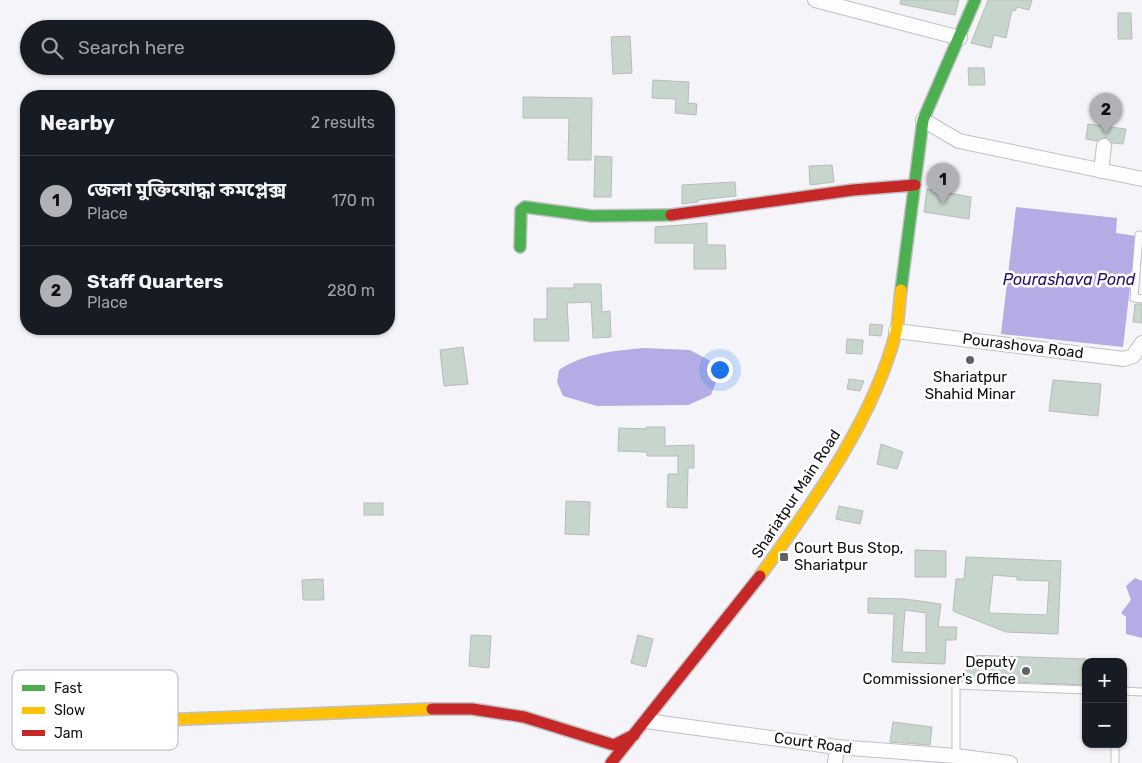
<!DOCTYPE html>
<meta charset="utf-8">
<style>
:root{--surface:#171b24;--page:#20242c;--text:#f1f3f6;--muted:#9ea1a6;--line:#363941;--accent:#b0b1b5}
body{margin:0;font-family:Rubik,"Noto Sans Bengali",sans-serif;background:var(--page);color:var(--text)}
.controls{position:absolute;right:15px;bottom:15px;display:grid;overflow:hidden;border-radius:10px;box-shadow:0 1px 4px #0004}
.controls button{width:45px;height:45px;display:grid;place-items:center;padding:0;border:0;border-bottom:1px solid var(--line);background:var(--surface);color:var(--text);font:25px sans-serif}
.you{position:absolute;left:719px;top:369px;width:18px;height:18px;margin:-12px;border:4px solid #fff;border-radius:50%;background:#1a73e8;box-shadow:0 0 0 8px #1a73e833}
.badge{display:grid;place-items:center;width:32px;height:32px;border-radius:50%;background:var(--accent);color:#111;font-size:16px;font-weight:700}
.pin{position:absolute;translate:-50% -41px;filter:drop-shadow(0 1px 2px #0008)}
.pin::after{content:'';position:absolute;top:26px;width:18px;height:15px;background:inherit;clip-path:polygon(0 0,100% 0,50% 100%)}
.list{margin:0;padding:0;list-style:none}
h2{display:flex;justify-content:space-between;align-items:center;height:65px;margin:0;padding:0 20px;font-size:21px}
h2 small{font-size:16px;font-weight:400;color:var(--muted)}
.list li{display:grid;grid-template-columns:32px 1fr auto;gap:15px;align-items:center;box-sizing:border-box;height:90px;padding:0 20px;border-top:1px solid var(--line)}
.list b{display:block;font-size:19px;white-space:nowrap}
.list p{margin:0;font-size:16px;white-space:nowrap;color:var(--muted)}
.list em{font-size:16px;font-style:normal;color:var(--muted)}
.icon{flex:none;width:28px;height:28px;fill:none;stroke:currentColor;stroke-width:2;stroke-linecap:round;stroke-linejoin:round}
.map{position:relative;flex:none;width:1142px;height:763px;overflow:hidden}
.search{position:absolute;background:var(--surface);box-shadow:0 1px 4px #0004;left:20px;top:20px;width:375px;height:55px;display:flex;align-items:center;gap:12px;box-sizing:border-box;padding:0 18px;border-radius:28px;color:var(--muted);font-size:19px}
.panel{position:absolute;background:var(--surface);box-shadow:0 1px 4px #0004;left:20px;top:90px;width:375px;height:245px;border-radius:20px}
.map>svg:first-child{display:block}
.water{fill:#b4ade5}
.building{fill:#c7d6cc;stroke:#b9bbbb;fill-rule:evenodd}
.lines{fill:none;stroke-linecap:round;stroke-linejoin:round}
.lane-casing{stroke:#c0c0c5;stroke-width:9}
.street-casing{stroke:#c0c0c5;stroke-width:16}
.fast-casing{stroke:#c0c0c5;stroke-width:14}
.slow-casing{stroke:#c0c0c5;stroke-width:14}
.jam-casing{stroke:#c0c0c5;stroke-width:14}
.lane{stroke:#fdfdfe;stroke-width:7}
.street{stroke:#fdfdfe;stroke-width:14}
.fast{stroke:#4caf50;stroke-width:11}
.slow{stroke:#ffc107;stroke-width:11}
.jam{stroke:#c62828;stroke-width:11}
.poi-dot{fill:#606065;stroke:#fff;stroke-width:2}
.labels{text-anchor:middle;stroke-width:5;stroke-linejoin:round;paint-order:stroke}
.street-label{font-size:15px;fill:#101016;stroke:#fff}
.poi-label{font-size:15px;fill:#101016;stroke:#fff}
.water-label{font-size:16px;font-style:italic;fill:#2c0c6b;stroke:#fff}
.key{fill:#fff;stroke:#b7b7b9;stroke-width:1}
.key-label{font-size:14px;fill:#101016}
</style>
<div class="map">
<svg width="1142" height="763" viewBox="0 0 1142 763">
<rect width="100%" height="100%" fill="#f4f4f9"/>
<g class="water">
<polygon points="1016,207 1117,218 1116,233 1136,236 1123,347 1001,334"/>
<path d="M644,348L690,350L716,364L717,379L711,395L688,405L597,406L563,396L557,382L559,370C584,353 614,351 644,348Z"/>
<polygon points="1135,578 1142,581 1142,638 1126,634 1126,617 1121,613 1131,600 1126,586"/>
</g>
<g class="building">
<polygon points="901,0 959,0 955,15 900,4"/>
<polygon points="988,0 1032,0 1029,10 1017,7 1015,11 1012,10 1006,38 994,35 991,48 971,43"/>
<polygon points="1118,13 1131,13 1132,39 1118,39"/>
<polygon points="630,36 632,73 613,74 611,37"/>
<polygon points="968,68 984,68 985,85 969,85"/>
<polygon points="653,80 689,82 688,103 697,104 696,115 675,113 676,99 652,98"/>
<polygon points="523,97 592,98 591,160 568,160 569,118 523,118"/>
<polygon points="1088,124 1126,129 1123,144 1112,143 1106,137 1097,141 1086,139"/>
<polygon points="595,156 612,157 611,197 594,197"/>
<polygon points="832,165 834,182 810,185 809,166"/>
<polygon points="735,182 736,196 698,200 698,202 682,204 682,185"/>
<polygon points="927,189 971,197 969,219 924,212"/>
<polygon points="707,223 707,245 725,245 726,269 694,269 694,243 655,243 655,227"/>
<polygon points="574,284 601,284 602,312 610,311 611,337 593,338 591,302 567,303 569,341 534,341 534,319 547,319 547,288 574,288"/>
<polygon points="1135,304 1142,304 1142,323 1133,322"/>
<polygon points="870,324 883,325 881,336 869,335"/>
<polygon points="847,339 863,340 862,354 846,353"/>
<polygon points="463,347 468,384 444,386 440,350"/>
<polygon points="849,379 864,381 860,391 847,389"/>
<polygon points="1053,380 1101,384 1098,416 1049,411"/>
<polygon points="646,427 665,427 665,446 694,445 694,468 688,468 687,508 667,507 668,474 678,474 678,456 647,456 647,452 618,451 619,428 646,429"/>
<polygon points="881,444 903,452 897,469 877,464"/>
<polygon points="566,501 590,502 589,535 565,534"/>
<rect x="364" y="503" width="19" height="12"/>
<polygon points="839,506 863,511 860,524 836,519"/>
<polygon points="915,550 946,551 946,577 915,577"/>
<path d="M966,557L1061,561L1058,634L1006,632L953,611L956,579H964ZM993,575L1017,577V580L1049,581L1047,615L989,613Z"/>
<polygon points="323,579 324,600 303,600 302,580"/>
<path d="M868,598L905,599L941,604L938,627H957L956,640H946L945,664L892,662L894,614L868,613ZM905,610L926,613V653L902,652Z"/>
<polygon points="471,635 491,636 489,668 469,666"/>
<polygon points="638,635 653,639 646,667 631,663"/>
<polygon points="966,655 1086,659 1086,685 966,680"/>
<polygon points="893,722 932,727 930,745 890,742"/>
</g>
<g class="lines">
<defs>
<g id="lane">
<polyline points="1139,235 1134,298 1142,299"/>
<polyline points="1123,691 1142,692"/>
<polyline points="956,756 956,685 1086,690"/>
<polyline points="1115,763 1115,744"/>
</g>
<g id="street">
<polyline points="815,0 960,38"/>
<polyline points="923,120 959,141 1142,179"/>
<polyline points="1101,171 1104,146"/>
<polyline points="896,331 1124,359 1133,356 1142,343"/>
<polyline points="646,721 837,747 956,756 1010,763"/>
<polyline points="835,763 837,747"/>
</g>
<g id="fast">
<polyline points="520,247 521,210 525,207 592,216 671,215"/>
<polyline points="901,290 923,120 975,0"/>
</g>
<g id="slow">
<path d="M760,576C813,502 873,421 896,332C899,319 899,304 901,290"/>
<polyline points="98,717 138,721 432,709"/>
</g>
<g id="jam">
<polyline points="671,215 853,190 915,185"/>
<polyline points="432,709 472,709 524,717 614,745 634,735"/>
<polyline points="611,763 760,576"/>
</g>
</defs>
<use href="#lane" class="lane-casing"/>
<use href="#street" class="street-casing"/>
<use href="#fast" class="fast-casing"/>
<use href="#slow" class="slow-casing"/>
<use href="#jam" class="jam-casing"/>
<use href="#lane" class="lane"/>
<use href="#street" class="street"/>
<use href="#fast" class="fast"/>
<use href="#slow" class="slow"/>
<use href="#jam" class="jam"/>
</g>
<g class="poi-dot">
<circle cx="970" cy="360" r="5"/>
<rect x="779" y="552" width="10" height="10" rx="2.5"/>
<circle cx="1026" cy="671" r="5"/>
</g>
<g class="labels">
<g class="street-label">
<text transform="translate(1023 346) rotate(7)" y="5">Pourashova Road</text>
<text transform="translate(796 494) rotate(-57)" y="5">Shariatpur Main Road</text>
<text transform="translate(813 743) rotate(8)" y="5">Court Road</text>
</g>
<g class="poi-label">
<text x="970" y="382">Shariatpur<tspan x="970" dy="17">Shahid Minar</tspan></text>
<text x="794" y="553" text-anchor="start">Court Bus Stop,<tspan x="794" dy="17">Shariatpur</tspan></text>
<text x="1016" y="667" text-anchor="end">Deputy<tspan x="1016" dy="17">Commissioner's Office</tspan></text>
</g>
<g class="water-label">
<text x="1069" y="285">Pourashava Pond</text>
</g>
</g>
<rect x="12" y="670" width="166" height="80" rx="8" class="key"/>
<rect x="22" y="685" width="23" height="6" fill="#4caf50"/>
<rect x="22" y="707" width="23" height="7" fill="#ffc107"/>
<rect x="22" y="730" width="23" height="6" fill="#c62828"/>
<g class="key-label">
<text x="54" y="693">Fast</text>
<text x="54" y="715">Slow</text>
<text x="54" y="738">Jam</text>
</g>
</svg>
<div class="controls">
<button>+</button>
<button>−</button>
</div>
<div class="you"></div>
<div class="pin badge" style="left:943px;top:204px">1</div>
<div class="pin badge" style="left:1106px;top:134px">2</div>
<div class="search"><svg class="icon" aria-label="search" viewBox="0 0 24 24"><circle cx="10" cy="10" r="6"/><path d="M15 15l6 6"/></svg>Search here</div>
<section class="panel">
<h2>Nearby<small>2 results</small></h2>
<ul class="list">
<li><span class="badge">1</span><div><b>জেলা মুক্তিযোদ্ধা কমপ্লেক্স</b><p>Place</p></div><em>170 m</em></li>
<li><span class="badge">2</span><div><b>Staff Quarters</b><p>Place</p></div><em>280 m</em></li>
</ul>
</section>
</div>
